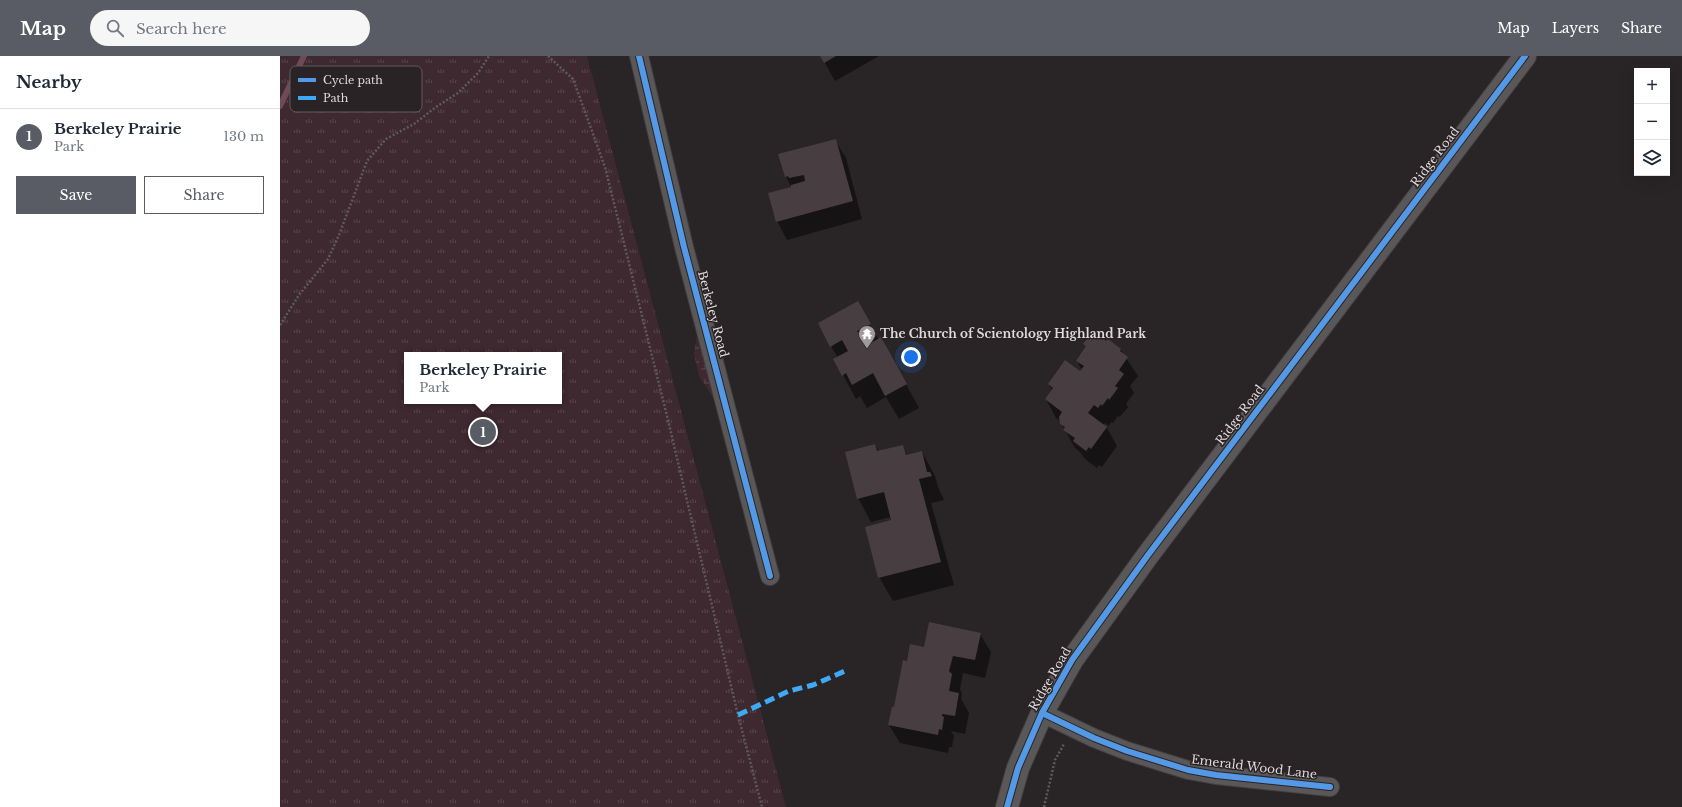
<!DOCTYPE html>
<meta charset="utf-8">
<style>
:root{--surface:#fff;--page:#f6f6f7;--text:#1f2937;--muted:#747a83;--line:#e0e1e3;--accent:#595c64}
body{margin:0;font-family:"Libre Baskerville",serif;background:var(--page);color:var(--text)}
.controls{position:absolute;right:12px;top:12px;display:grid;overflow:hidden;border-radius:0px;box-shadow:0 4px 16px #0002}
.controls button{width:36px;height:36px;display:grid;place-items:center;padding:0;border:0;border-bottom:1px solid var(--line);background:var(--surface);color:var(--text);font:20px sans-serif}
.you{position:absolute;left:631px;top:301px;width:14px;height:14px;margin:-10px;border:3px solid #fff;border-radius:50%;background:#1a73e8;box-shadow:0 0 0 6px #1a73e833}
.badge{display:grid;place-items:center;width:26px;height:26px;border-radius:50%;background:var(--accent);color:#fff;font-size:13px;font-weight:700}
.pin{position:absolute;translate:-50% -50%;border:2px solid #fff;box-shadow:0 1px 4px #0006}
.popup{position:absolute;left:124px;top:296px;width:158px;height:52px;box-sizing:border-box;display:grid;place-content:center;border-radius:0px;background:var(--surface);filter:drop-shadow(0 1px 3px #0005);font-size:13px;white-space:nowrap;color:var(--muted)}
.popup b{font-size:15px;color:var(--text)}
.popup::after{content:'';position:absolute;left:50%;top:100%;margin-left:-8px;border:8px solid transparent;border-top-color:var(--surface)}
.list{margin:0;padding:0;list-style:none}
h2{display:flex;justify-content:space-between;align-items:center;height:52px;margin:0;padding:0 16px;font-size:17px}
h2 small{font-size:13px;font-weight:400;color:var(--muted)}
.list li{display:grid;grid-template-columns:26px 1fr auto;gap:12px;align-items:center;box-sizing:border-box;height:56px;padding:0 16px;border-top:1px solid var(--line)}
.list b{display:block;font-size:15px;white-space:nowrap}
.list p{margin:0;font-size:13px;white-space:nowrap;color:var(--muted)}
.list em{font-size:13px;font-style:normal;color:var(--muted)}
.actions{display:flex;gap:8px;padding:12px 16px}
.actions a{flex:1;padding:9px 0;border:1px solid var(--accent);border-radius:0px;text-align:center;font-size:14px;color:var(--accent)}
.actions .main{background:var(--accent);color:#fff}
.icon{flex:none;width:22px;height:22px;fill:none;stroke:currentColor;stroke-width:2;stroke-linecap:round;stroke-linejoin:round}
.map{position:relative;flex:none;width:1402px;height:751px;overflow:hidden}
header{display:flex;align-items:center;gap:24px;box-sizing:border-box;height:56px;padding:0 20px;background:var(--accent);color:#fff}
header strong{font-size:19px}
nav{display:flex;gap:22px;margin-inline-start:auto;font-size:14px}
.search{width:280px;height:36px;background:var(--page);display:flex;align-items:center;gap:10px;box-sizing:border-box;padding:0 14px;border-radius:22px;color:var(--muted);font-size:15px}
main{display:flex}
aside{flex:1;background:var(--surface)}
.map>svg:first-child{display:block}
.wetland{fill:url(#wetland-marsh)}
.park{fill:url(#park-tufts);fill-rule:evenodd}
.shadow{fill:#0007}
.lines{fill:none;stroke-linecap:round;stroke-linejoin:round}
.stream{stroke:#704956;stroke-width:6}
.building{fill:#483e42}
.minor-casing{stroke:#423f40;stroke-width:20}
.tertiary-casing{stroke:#423f40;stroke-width:24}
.path{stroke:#5d5a5b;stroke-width:2.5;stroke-dasharray:2 2;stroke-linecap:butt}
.minor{stroke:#5a5758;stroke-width:18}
.tertiary{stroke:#5a5758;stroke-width:22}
.quiet{stroke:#3fa9f5;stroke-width:5;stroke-dasharray:10 5;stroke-linecap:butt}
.cycleway-casing{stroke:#2a2325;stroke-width:8}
.cycleway{stroke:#5399e6;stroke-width:6}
.labels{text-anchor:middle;stroke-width:3;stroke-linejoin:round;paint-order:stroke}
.street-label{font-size:12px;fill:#ded9db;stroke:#2a2325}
.poi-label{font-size:12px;font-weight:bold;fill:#ded9db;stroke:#2a2325;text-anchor:start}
.key{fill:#2a2325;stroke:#605a5c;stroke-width:1}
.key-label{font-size:11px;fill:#ded9db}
</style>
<header>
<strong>Map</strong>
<div class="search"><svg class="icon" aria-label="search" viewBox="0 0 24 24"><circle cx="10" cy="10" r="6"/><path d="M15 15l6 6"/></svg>Search here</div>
<nav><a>Map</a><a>Layers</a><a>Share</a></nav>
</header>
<main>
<aside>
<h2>Nearby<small></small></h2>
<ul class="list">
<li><span class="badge">1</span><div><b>Berkeley Prairie</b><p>Park</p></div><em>130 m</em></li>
</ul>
<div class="actions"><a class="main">Save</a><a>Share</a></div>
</aside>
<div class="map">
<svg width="1402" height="751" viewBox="0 0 1402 751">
<defs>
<pattern id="wetland-marsh" width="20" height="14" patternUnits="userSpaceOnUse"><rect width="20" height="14" fill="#3f2930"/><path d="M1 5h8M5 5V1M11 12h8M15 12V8" fill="none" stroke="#5a474d"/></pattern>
<pattern id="park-tufts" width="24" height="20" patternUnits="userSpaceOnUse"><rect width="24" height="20" fill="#3f2930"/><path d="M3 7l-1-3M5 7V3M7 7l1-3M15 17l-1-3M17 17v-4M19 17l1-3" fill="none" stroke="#5a474d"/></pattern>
</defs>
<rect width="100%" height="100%" fill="#292426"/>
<polygon class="wetland" points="419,267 440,352 419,320 414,298"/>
<path class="park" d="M0,0H307L506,751H0ZM127,299H279V345H127Z"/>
<g class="shadow">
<polygon points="541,0 599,0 555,25"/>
<polygon points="555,84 566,102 582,163 507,184 497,165 512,132 506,121"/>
<polygon points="578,247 599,284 614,306 639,352 619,363 606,341 587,352 580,340 576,343 563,319 558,302 551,290"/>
<polygon points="826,286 840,293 858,320 850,330 854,337 846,348 848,351 840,361 838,360 833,367 831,366 829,370 825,367 823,369 827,372 837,390 822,411 819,409 817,412 805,403 800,396 795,392 780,365 776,362 766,343 772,334 769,328 801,316 802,314 797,305 807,292 804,288"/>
<polygon points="595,389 599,396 622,390 628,400 642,396 655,420 658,431 664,444 651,447 674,529 613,545 599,521 612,465 611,461 591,466 578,442"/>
<polygon points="700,578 711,596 705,622 683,617 680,633 682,638 681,643 689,657 685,678 671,675 674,680 672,691 669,691 668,697 620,687 609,669 628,606 645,592"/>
</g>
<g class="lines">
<polyline class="stream" points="0,50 24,0"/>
</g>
<g class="building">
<polygon points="540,0 556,0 544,7"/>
<polygon points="556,83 573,145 496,166 488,137 511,131 511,129 525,125 524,119 509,122 508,120 505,121 498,98"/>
<polygon points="578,245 591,268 577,275 586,290 601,281 627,328 605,340 593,317 572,329 566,317 562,320 553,303 568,295 562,284 550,291 538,267"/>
<polygon points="813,275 826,285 828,283 841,293 840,295 848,301 839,314 844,318 835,330 838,332 829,344 828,342 822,350 821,348 818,352 814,349 808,357 827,371 811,393 809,391 806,395 793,385 795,382 783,374 785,371 780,368 779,361 782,356 765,343 773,332 768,328 785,304 800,315 804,310 796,305 806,290 803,288"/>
<polygon points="595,388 597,395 623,389 626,399 642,395 647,416 650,416 652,420 639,423 661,506 598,522 585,471 611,464 604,436 577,443 565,396"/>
<polygon points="649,566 701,577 695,604 673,600 669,615 672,618 669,635 679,637 675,660 662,658 662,660 664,661 662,674 659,673 658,679 608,669 612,651 614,651 623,604 627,605 630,588 644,591"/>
</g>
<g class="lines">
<defs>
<g id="minor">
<polyline points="359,0 404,191 490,520"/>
<polyline points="762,657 814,682 847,695 908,714 936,719 1050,731"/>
</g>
<polyline id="tertiary" points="727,751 738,712 762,657 792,604 868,499 1245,0"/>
</defs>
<use href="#minor" class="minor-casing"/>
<use href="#tertiary" class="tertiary-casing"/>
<g class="path">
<polyline points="268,0 293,23 325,111 387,360 458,659 482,751"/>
<polyline points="0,269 19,239 48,203 59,179 87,105 106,83 134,68 156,51 178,37 198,17 209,0"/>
<polyline points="764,751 775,704 784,688"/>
</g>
<use href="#minor" class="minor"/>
<use href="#tertiary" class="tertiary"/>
<polyline class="quiet" points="458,659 509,635 533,629 565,615"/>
<defs>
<g id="cycleway">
<polyline points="359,0 404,191 490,520"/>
<polyline points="762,657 814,682 847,695 908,714 936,719 1050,731"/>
<polyline points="727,751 738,712 762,657 792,604 868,499 1245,0"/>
</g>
</defs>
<use href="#cycleway" class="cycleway-casing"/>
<use href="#cycleway" class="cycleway"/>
</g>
<defs>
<symbol id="temple-pin" viewBox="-11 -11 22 30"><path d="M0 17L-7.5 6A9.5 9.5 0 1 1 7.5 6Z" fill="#9f9a9c" stroke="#2a2325"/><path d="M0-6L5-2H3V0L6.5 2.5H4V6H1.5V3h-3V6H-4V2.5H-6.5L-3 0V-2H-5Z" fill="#fff"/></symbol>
</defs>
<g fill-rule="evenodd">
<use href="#temple-pin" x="577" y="268" width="20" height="27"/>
</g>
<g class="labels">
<g class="street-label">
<text transform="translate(1155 101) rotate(-53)" y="4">Ridge Road</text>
<text transform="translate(433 258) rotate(75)" y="4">Berkeley Road</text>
<text transform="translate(960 359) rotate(-53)" y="4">Ridge Road</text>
<text transform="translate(770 623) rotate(-60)" y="4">Ridge Road</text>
<text transform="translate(974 711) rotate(7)" y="4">Emerald Wood Lane</text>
</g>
<g class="poi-label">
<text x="600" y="282">The Church of Scientology Highland Park</text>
</g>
</g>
<rect x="10" y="10" width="132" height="46" rx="6" class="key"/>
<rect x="18" y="22" width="18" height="4" fill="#5399e6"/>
<rect x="18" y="40" width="18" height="4" fill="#3fa9f5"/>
<g class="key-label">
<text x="43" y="28">Cycle path</text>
<text x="43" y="46">Path</text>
</g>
</svg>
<div class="controls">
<button>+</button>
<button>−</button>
<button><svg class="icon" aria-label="layers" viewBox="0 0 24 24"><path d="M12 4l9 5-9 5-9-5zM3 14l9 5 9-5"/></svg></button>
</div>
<div class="you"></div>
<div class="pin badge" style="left:203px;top:376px">1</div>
<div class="popup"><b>Berkeley Prairie</b>Park</div>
</div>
</main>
